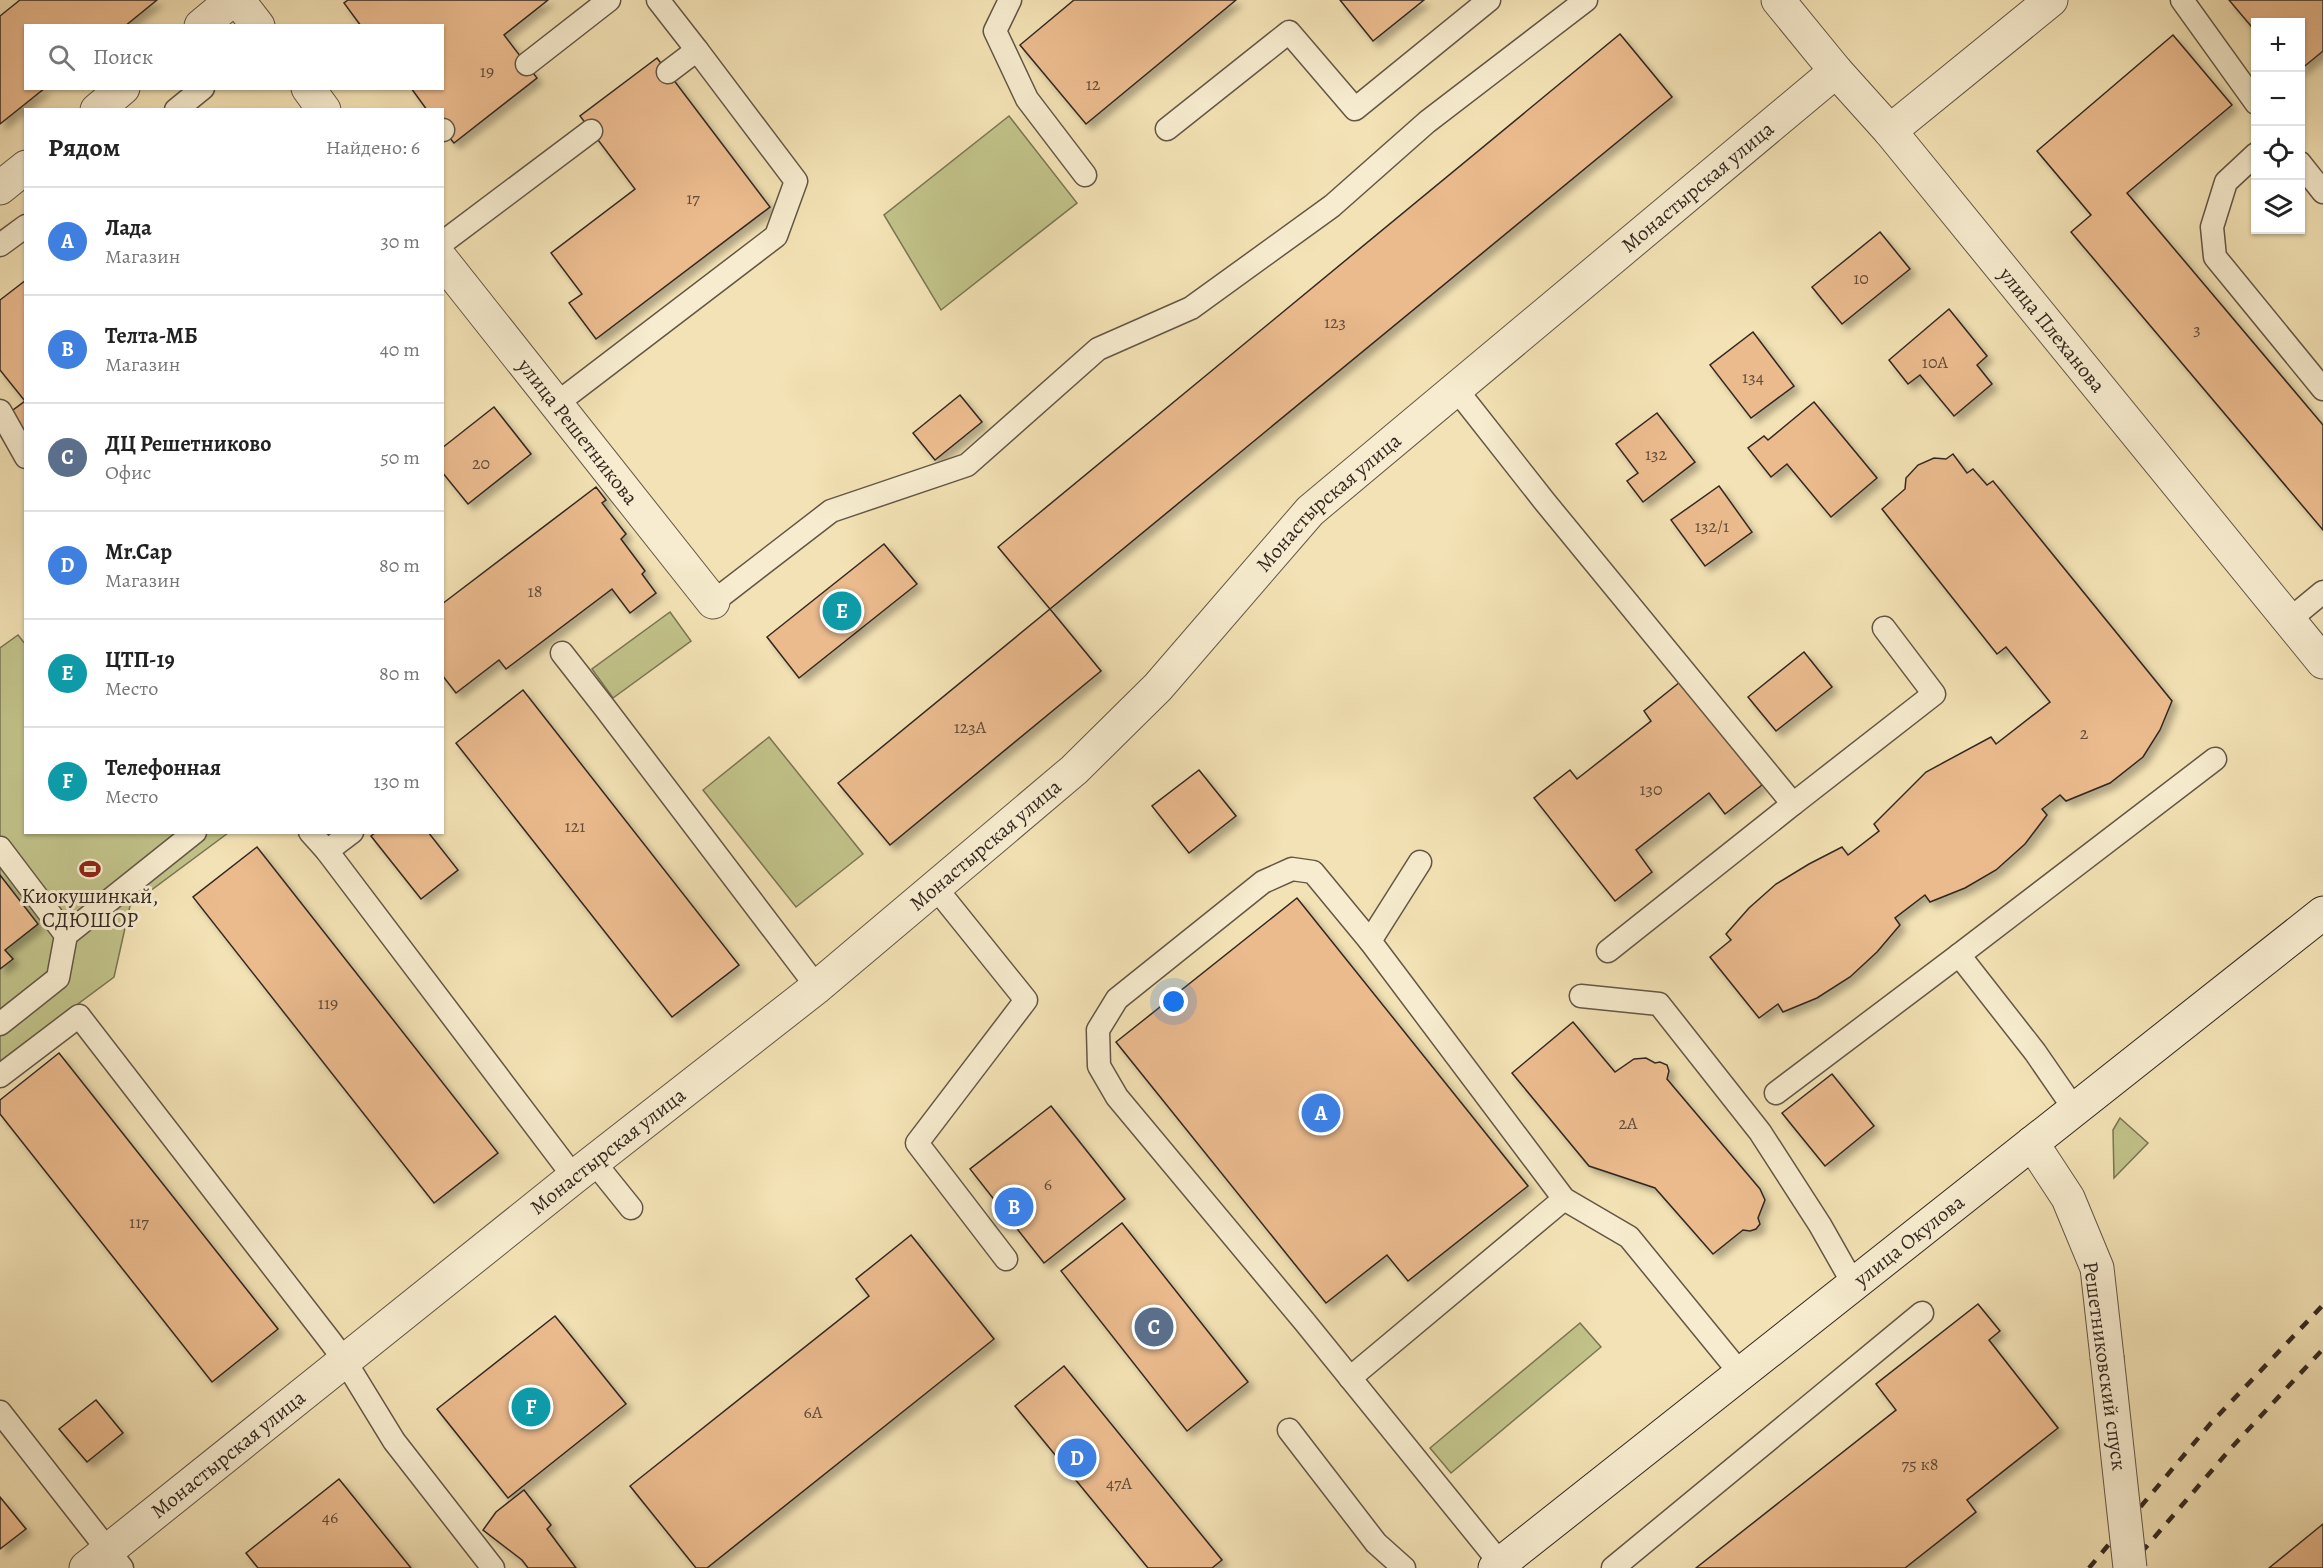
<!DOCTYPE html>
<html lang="ru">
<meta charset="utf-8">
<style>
:root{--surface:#fff;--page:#f2f2f2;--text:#222;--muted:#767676;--line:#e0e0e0;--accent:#8f2418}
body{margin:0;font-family:Alegreya,serif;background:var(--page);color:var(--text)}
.controls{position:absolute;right:18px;top:18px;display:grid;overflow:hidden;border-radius:0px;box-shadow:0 2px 4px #0004}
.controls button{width:54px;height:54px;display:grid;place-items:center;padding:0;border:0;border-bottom:2px solid var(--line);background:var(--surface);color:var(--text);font:30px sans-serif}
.you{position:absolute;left:1174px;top:1002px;width:21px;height:21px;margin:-15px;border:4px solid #fff;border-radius:50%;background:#1a73e8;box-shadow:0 0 0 9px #1a73e833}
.badge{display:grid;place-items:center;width:39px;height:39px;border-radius:50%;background:var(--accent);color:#fff;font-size:20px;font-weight:700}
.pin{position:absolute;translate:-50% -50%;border:3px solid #fff;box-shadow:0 2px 6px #0006}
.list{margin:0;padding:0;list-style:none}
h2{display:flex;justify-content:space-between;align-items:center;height:78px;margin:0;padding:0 24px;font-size:26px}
h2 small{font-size:20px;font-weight:400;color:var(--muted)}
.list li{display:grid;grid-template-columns:39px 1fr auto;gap:18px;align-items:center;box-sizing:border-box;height:108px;padding:0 24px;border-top:2px solid var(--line)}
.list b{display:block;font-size:22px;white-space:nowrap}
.list p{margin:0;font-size:20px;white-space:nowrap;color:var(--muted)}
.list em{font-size:20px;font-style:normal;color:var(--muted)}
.icon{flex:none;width:33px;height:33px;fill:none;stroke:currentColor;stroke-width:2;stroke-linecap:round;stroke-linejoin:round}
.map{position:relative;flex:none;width:2323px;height:1568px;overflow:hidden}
.search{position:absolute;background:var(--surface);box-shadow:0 2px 4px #0004;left:24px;top:24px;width:420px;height:66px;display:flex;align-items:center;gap:15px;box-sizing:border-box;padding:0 21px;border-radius:0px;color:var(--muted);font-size:22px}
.panel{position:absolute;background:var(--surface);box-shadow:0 2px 4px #0004;left:24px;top:108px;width:420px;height:726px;border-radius:0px}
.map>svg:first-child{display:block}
.green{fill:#c1c289;stroke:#7a7555;stroke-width:1.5}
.building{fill:#ebbb8e;stroke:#332821;stroke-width:1.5;filter:url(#shadow)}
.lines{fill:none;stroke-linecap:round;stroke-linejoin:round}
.lane-casing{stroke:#635646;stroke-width:25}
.street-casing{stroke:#635646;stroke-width:35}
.secondary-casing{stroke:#332821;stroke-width:35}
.lane{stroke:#f7eccf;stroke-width:22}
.street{stroke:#f7eccf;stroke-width:33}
.secondary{stroke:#f7eccf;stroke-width:33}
.rail{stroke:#332821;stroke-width:4.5;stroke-dasharray:10 10;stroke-linecap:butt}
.street-bridge-casing{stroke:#635646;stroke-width:35;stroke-linecap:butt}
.street-bridge{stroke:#f7eccf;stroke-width:33}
.labels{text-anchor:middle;stroke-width:6;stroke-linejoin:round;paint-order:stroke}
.number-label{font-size:18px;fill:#614d3c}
.street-label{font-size:21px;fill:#332821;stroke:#f7eccf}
.poi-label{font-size:21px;fill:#332821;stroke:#f7eccf}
</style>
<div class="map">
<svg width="2323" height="1568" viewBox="0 0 2323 1568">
<defs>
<filter id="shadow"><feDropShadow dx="5.5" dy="5.5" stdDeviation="3" flood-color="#0004"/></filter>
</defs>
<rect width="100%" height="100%" fill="#f3e2b5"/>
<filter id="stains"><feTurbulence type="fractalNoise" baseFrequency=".00333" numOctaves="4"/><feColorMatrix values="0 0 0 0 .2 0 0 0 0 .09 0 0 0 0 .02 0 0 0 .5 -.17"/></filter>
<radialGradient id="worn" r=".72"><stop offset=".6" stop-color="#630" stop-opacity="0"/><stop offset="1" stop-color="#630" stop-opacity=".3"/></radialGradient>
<g class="green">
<polygon points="1009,116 1077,203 941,310 884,215"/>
<polygon points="670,612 691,641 613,698 592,669"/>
<polygon points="18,635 26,645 26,832 228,833 130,906 114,977 0,1062 0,648"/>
<polygon points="769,737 863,854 796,907 703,790"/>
<polygon points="2120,1118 2148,1143 2114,1178 2113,1130"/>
<polygon points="1580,1323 1601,1347 1451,1473 1430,1448"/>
</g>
<g class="building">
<polygon points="20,0 157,0 125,26 26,26 26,88 45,88 0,124 0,16"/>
<polygon points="348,0 548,0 504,35 537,78 454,143 442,129 442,110 427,110 411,88 442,88 442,26 361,26 344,3"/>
<polygon points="1074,0 1236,0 1086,124 1020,45"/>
<polygon points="1340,0 1424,0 1373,41"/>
<polygon points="2229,0 2323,0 2323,51 2300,70 2300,22 2256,22 2256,32"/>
<polygon points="1620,34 1672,97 1050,609 998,547"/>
<polygon points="2173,35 2232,105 2127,193 2323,425 2323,530 2071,232 2091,215 2037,151"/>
<polygon points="657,58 770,207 596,339 569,303 582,294 551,253 635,189 580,116"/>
<polygon points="1880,232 1910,269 1842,324 1812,287"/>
<polygon points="26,280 26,434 9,413 25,401 0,370 0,300"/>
<polygon points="1949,309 1987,356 1977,365 1992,384 1954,416 1920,375 1908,384 1889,360"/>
<polygon points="1753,332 1794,386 1751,418 1710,365"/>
<polygon points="960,395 982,422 935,460 913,433"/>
<polygon points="1814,402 1877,478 1831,517 1787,464 1771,477 1748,448 1764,436 1768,440"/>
<polygon points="494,407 531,454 468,504 442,472 442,448"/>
<polygon points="1657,413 1695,462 1643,502 1627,481 1638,473 1616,444"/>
<polygon points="1953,454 1967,473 1973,469 1987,485 1993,481 2172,701 2160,730 2143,757 2110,783 2066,801 2060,795 2042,809 2047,815 2025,844 1996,870 1965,888 1930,902 1925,895 1895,918 1900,925 1877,952 1850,977 1817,998 1783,1012 1778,1004 1759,1018 1710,957 1731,940 1726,934 1749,908 1776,884 1809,864 1842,847 1848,855 1879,831 1874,824 1926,772 1991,737 1996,744 2050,702 2006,647 1997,654 1882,509 1905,489 1906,478 1918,465 1934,458 1946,459"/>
<polygon points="1719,486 1752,532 1705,566 1671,520"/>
<polygon points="596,487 606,500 602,503 626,534 621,539 645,571 642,574 656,593 630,613 612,589 506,669 499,660 456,693 442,675 442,604"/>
<polygon points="884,544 917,584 799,678 767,637"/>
<polygon points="1050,609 1101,671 890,845 838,783"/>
<polygon points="1804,652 1832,687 1776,731 1748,697"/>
<polygon points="1680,682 1762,785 1725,814 1709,793 1636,850 1652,872 1615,901 1534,798 1570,770 1577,779 1651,721 1644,711"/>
<polygon points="523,690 739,965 672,1017 456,743"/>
<polygon points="1199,770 1236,816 1189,853 1152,806"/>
<polygon points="376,832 428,832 458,870 421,899 371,836"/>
<polygon points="257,847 498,1153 434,1203 193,897"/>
<polygon points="0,875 38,924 5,950 13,959 0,969"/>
<polygon points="1297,898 1528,1186 1408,1281 1387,1255 1326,1303 1116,1042"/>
<polygon points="1573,1022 1615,1072 1634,1059 1646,1058 1655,1063 1660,1062 1667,1065 1669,1071 1667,1079 1760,1189 1765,1200 1758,1218 1760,1224 1756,1229 1750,1231 1743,1230 1713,1254 1655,1188 1589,1166 1512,1073"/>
<polygon points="59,1053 278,1329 212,1382 0,1114 0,1100"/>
<polygon points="1832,1074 1874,1126 1825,1166 1782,1113"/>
<polygon points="1051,1106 1125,1199 1044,1263 970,1169"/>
<polygon points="1122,1223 1248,1382 1187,1431 1061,1271"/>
<polygon points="911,1235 994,1339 707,1568 696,1568 630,1486 869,1296 856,1279"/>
<polygon points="1978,1304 2000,1331 1989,1340 2058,1428 1967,1500 1976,1512 1905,1568 1696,1568 1896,1410 1876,1384"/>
<polygon points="555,1316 626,1404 508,1498 437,1409"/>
<polygon points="1064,1366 1222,1560 1212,1568 1148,1568 1015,1406"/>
<polygon points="96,1400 123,1433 87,1462 59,1429"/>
<polygon points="339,1479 411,1568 258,1568 246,1553"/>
<polygon points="524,1490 551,1525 547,1529 576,1568 528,1568 522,1560 483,1530 496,1512"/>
<polygon points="0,1497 26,1529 0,1549"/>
<polygon points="2323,1524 2323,1568 2269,1568"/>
</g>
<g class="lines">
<defs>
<g id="lane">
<polyline points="658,0 697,50"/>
<polyline points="1010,0 995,31 1027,99 1085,175"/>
<polyline points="2182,0 2256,103"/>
<polyline points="527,64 609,0"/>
<polyline points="176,110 203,88"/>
<polyline points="1167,129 1289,32 1355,109 1489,0"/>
<polyline points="442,130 443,130"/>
<polyline points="2256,154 2226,182 2212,227 2215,257 2323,389"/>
<polyline points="2300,163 2323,192"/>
<polyline points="442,243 591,131"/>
<polyline points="0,245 26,226"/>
<polyline points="1456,389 1545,502 1793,804 1608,951"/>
<polyline points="556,404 776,236 796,181 697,50 668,72"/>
<polyline points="0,411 26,457"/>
<polyline points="713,602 831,511 967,465 1098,349 1191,308 1332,206 1427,122 1586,0"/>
<polyline points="2289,620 2323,592"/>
<polyline points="562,653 605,708 817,987"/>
<polyline points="1793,804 1934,694 1884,628"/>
<polyline points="310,832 327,851 574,1177"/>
<polyline points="0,848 66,935"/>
<polyline points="327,851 352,832"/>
<polyline points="1420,862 1370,941 1564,1199 1629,1237 1741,1374"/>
<polyline points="935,887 1026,1000 917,1143 1006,1259"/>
<polyline points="1370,941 1313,872 1292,869 1263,882 1117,999 1098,1030 1099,1066 1117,1097 1304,1321 1501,1564"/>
<polyline points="1959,955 2215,759"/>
<polyline points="1581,996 1659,1004 1760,1132 1820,1225 1854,1285"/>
<polyline points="0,1024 58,978 66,935 195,832"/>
<polyline points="0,1076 79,1016 331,1342 345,1361 394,1441 493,1568"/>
<polyline points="1776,1093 1959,955 2035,1052 2075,1110"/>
<polyline points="594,1162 631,1208"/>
<polyline points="1350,1378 1564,1199"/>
<polyline points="0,1412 122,1568"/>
<polyline points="1289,1430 1376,1543 1404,1568"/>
<polyline points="1613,1568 1922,1313"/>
</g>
<g id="street">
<polyline points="238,0 258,26"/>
<path id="s1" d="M1778,0L1836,71L1890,131L2323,662"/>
<polyline points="201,26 232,0"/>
<polyline points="308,88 324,110"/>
<polyline points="97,110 123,88"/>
<polyline points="1890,131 2051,0"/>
<polyline points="0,188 26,167"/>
<path id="s2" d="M442,260L713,602"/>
<polyline points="2032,1143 2068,1198 2097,1268 2107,1357"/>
<path id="s3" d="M86,1568L574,1177L817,987L1074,770L1158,687L1310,511L1836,71"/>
</g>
<g id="secondary">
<path id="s4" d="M1495,1568L2323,913"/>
</g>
</defs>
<use href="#lane" class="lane-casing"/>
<use href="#street" class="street-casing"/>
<use href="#secondary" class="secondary-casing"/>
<use href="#lane" class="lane"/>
<use href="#street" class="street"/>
<use href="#secondary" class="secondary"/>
<g class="rail">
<polyline points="2089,1568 2211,1423 2323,1305"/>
<polyline points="2128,1568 2232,1447 2323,1349"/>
</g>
<defs>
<polyline id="street-bridge" points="2107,1357 2130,1568"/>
</defs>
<use href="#street-bridge" class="street-bridge-casing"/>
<use href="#street-bridge" class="street-bridge"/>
</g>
<defs>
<symbol id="stadium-bare" viewBox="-9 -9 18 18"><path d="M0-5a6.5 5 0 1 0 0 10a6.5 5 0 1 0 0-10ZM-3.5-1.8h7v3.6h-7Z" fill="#8f2418" stroke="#f7eccf" stroke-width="2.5" paint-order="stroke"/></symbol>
</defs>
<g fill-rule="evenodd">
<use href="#stadium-bare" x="75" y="854" width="30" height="30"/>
</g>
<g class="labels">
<g class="number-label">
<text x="487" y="77">19</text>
<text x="1093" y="90">12</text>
<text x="693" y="204">17</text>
<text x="1861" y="284">10</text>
<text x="1335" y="328">123</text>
<text x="2197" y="335">3</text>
<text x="1935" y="368">10А</text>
<text x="1753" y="383">134</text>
<text x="1656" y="460">132</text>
<text x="481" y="469">20</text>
<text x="1712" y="532">132/1</text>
<text x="535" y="597">18</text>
<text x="970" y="733">123А</text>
<text x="2084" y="739">2</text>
<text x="1651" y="795">130</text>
<text x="575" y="832">121</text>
<text x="328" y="1009">119</text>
<text x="1628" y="1129">2А</text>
<text x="1048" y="1190">6</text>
<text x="139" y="1228">117</text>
<text x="813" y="1418">6А</text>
<text x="1920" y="1470">75 к8</text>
<text x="1119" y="1489">47А</text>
<text x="330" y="1523">46</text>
</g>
<g class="street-label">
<text dy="7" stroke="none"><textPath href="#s3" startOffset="2126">Монастырская улица</textPath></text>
<text dy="7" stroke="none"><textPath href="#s1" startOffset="429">улица Плеханова</textPath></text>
<text dy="7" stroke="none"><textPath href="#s2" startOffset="219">улица Решетникова</textPath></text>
<text dy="7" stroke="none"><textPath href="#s3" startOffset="1640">Монастырская улица</textPath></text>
<text dy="7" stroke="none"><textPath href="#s3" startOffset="1154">Монастырская улица</textPath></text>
<text dy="7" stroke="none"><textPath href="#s3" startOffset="668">Монастырская улица</textPath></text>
<text dy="7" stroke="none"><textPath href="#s4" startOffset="528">улица Окулова</textPath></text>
<text transform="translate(2105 1366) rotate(82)" y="7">Решетниковский спуск</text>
<text dy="7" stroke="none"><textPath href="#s3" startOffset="182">Монастырская улица</textPath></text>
</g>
<g class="poi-label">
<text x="90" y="903">Киокушинкай,<tspan x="90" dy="24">СДЮШОР</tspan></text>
</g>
</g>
<rect width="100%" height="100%" filter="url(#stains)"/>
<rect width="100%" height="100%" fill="url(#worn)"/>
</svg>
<div class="controls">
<button>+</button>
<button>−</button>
<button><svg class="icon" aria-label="locate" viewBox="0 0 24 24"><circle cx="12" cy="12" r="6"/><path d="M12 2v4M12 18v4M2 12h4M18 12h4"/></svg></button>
<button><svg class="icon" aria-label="layers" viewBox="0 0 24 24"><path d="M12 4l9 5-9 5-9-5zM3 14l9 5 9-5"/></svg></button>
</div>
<div class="you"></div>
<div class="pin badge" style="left:1321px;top:1113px;background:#3f7fe0">A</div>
<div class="pin badge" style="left:1014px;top:1207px;background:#3f7fe0">B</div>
<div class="pin badge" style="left:1154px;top:1327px;background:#5c6f8a">C</div>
<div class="pin badge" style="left:1077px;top:1458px;background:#3f7fe0">D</div>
<div class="pin badge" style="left:842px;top:611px;background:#0f9aa8">E</div>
<div class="pin badge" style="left:531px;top:1407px;background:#0f9aa8">F</div>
<div class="search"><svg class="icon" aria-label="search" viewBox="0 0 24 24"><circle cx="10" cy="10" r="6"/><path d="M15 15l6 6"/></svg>Поиск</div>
<section class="panel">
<h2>Рядом<small>Найдено: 6</small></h2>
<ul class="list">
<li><span class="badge" style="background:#3f7fe0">A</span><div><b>Лада</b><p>Магазин</p></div><em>30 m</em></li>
<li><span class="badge" style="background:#3f7fe0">B</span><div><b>Телта-МБ</b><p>Магазин</p></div><em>40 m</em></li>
<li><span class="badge" style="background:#5c6f8a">C</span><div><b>ДЦ Решетниково</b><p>Офис</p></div><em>50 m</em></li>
<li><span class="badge" style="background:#3f7fe0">D</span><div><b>Mr.Cap</b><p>Магазин</p></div><em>80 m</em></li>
<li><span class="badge" style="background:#0f9aa8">E</span><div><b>ЦТП-19</b><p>Место</p></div><em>80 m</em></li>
<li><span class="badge" style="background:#0f9aa8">F</span><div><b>Телефонная</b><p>Место</p></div><em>130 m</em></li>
</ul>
</section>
</div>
